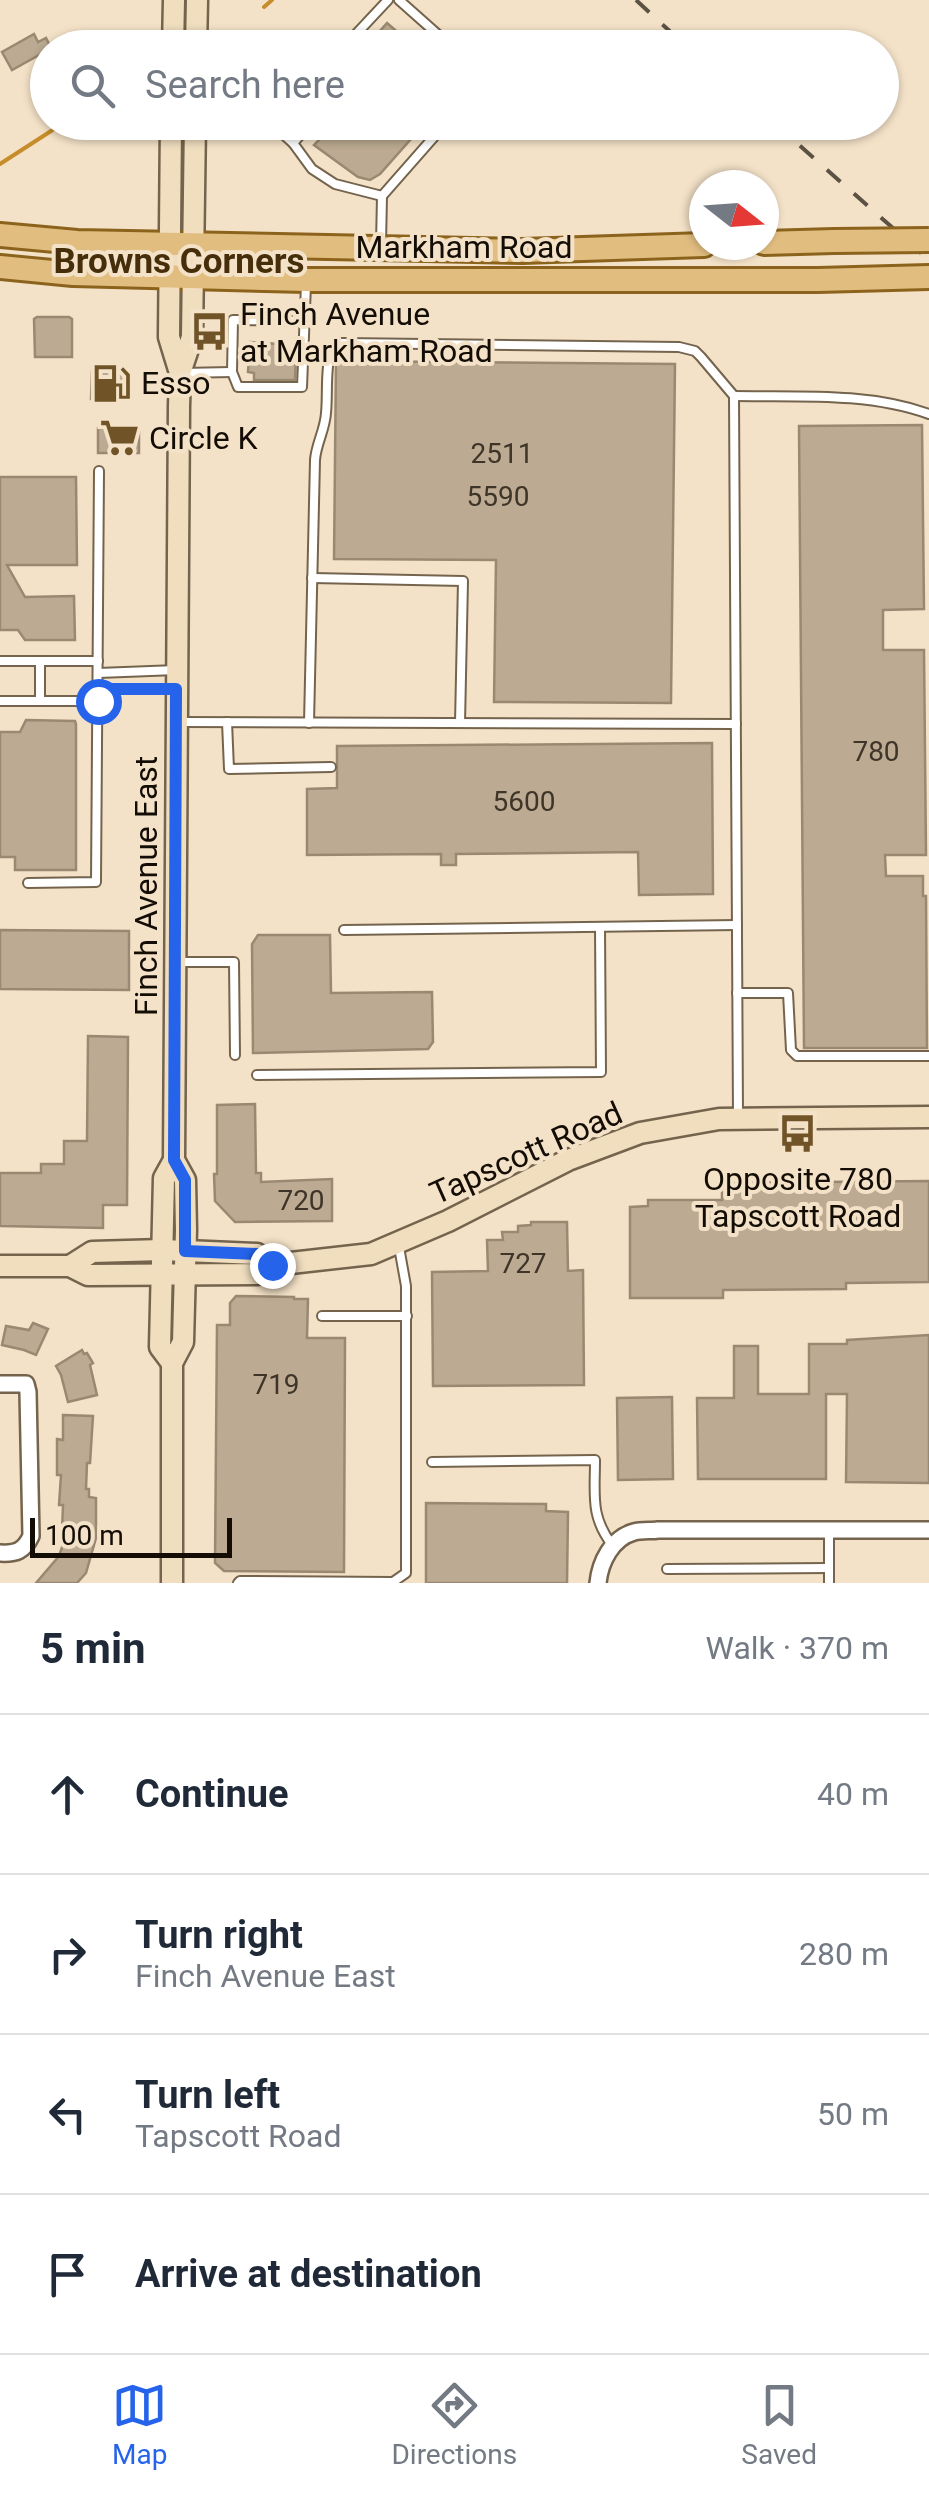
<!DOCTYPE html>
<meta charset="utf-8">
<style>
:root{--surface:#fff;--page:#f6f6f7;--text:#1f2937;--muted:#747a83;--line:#e0e1e3;--accent:#2563eb}
body{margin:0;font-family:Roboto,sans-serif;background:var(--page);color:var(--text)}
.compass{position:absolute;left:689px;top:170px;width:90px;height:90px;border-radius:50%;background:var(--surface);box-shadow:0 2px 8px #0004;rotate:107deg}
.scale{position:absolute;left:30px;bottom:25px;width:202px;box-sizing:border-box;padding-left:10px;border:5px solid #140d05;border-top:0;font-size:28px;line-height:35px;white-space:nowrap;color:#140d05;-webkit-text-stroke:8px #f4e2c8;paint-order:stroke}
.stop{position:absolute;width:30px;height:30px;margin:-22px;border:8px solid #2563eb;border-radius:50%;background:#fff}
.stop.end{background:#2563eb;border-color:#fff;box-shadow:0 2px 10px #0008}
.list{margin:0;padding:0;list-style:none}
h2{display:flex;justify-content:space-between;align-items:center;height:130px;margin:0;padding:0 40px;font-size:42px}
h2 small{font-size:32px;font-weight:400;color:var(--muted)}
.list li{display:grid;grid-template-columns:65px 1fr auto;gap:30px;align-items:center;box-sizing:border-box;height:160px;padding:0 40px;border-top:2px solid var(--line)}
.list b{display:block;font-size:38px;white-space:nowrap}
.list p{margin:0;font-size:32px;white-space:nowrap;color:var(--muted)}
.list em{font-size:32px;font-style:normal;color:var(--muted)}
.icon{flex:none;width:55px;height:55px;fill:none;stroke:currentColor;stroke-width:2;stroke-linecap:round;stroke-linejoin:round}
.map{position:relative;flex:none;width:929px;height:1583px;overflow:hidden}
.search{position:absolute;background:var(--surface);box-shadow:0 2px 8px #0004;left:30px;right:30px;top:30px;height:110px;display:flex;align-items:center;gap:25px;box-sizing:border-box;padding:0 35px;border-radius:55px;color:var(--muted);font-size:38px}
.sheet{height:770px;background:var(--surface)}
nav{display:flex;justify-content:space-around;align-items:center;box-sizing:border-box;height:140px;border-top:2px solid var(--line);background:var(--surface);font-size:28px;color:var(--muted)}
nav a{display:grid;justify-items:center;gap:5px}
nav .on{color:var(--accent)}
.map>svg:first-child{display:block}
.lines{fill:none;stroke-linecap:round;stroke-linejoin:round}
.stream{stroke:#c78d2c;stroke-width:4}
.building{fill:#bcab92;stroke:#9a8972;stroke-width:2.5}
.lane-casing{stroke:#74644d;stroke-width:12}
.street-casing{stroke:#74644d;stroke-width:20}
.secondary-casing{stroke:#74644d;stroke-width:25}
.primary-casing{stroke:#8c631c;stroke-width:28}
.lane{stroke:#fff;stroke-width:8}
.street{stroke:#fff;stroke-width:15}
.secondary{stroke:#f0debf;stroke-width:20}
.primary{stroke:#e1bd7f;stroke-width:22}
.rail{stroke:#5c5244;stroke-width:4;stroke-dasharray:18 18;stroke-linecap:butt}
.primary-bridge-casing{stroke:#8c631c;stroke-width:28;stroke-linecap:butt}
.primary-bridge{stroke:#e1bd7f;stroke-width:22}
.route{stroke:#2563eb;stroke-width:12}
.labels{text-anchor:middle;stroke-width:8;stroke-linejoin:round;paint-order:stroke}
.number-label{font-size:28px;fill:#3e3428}
.street-label{font-size:32px;fill:#140d05;stroke:#f4e2c8}
.poi-label{font-size:32px;fill:#140d05;stroke:#f4e2c8;text-anchor:start}
.neighbourhood-label{font-size:35px;font-weight:bold;fill:#452e09;stroke:#f4e2c8}
</style>
<div class="map">
<svg width="929" height="1583" viewBox="0 0 929 1583">
<rect width="100%" height="100%" fill="#f4e2c8"/>
<g class="lines">
<g class="stream">
<polyline points="264,7 272,0"/>
<polyline points="0,164 65,122"/>
</g>
</g>
<g class="building">
<polygon points="387,23 416,48 365,48"/>
<polygon points="34,34 38,42 46,38 51,48 48,48 48,50 12,70 2,52"/>
<polygon points="319,122 426,122 380,174 370,180 358,177 314,145 319,140 311,134"/>
<polygon points="37,317 69,317 72,319 72,357 35,357 34,319"/>
<polygon points="250,342 277,344 276,355 296,356 295,380 254,380 254,373 248,372"/>
<polygon points="336,361 675,364 671,703 494,702 496,560 334,559"/>
<polygon points="92,371 129,371 129,399 91,399"/>
<polygon points="922,425 924,609 883,610 883,650 924,650 926,855 885,855 886,876 923,876 923,896 926,896 927,1048 804,1048 799,426"/>
<rect x="98" y="428" width="41" height="25"/>
<polygon points="0,477 76,477 77,565 7,565 25,597 74,596 75,640 25,640 18,630 0,630"/>
<polygon points="26,720 75,721 76,724 76,870 15,870 15,857 0,857 0,732 20,732"/>
<polygon points="712,743 713,894 639,895 638,852 456,854 456,865 441,865 441,854 307,855 307,789 337,788 337,746"/>
<polygon points="0,930 129,931 129,990 0,989"/>
<polygon points="258,935 330,935 331,993 432,992 433,1042 428,1049 253,1053 252,944"/>
<polygon points="88,1036 128,1037 127,1205 103,1205 103,1228 0,1226 0,1173 41,1173 41,1164 64,1164 64,1141 87,1141"/>
<polygon points="255,1104 256,1173 261,1173 261,1182 332,1179 332,1221 235,1222 215,1201 214,1174 217,1174 217,1105"/>
<polygon points="929,1181 929,1282 846,1283 846,1289 723,1290 723,1298 630,1298 630,1207 648,1206 648,1200 722,1200 722,1183"/>
<polygon points="531,1222 567,1222 568,1271 583,1270 584,1385 433,1386 432,1272 488,1271 487,1240 503,1240 502,1232 518,1232 518,1226 531,1225"/>
<polygon points="236,1296 294,1297 294,1299 308,1299 307,1338 345,1338 344,1572 224,1571 215,1563 217,1325 230,1325 230,1303"/>
<polygon points="33,1323 48,1329 36,1355 24,1350 2,1345 6,1326 29,1330"/>
<polygon points="929,1335 929,1483 846,1482 847,1394 826,1394 826,1479 698,1479 697,1398 734,1398 734,1346 758,1346 758,1394 809,1394 809,1344 847,1344 847,1340"/>
<polygon points="82,1350 84,1354 87,1353 93,1363 90,1365 97,1395 68,1402 61,1375 56,1366"/>
<polygon points="672,1397 673,1479 618,1480 617,1398"/>
<polygon points="63,1415 93,1416 90,1463 87,1463 86,1489 89,1489 89,1497 96,1498 96,1538 86,1573 77,1583 36,1583 59,1556 68,1530 62,1530 63,1505 59,1505 61,1475 57,1475 57,1439 63,1440"/>
<polygon points="426,1503 546,1504 546,1511 568,1512 567,1583 426,1583"/>
</g>
<g class="lines">
<defs>
<g id="lane">
<polyline points="399,0 453,48"/>
<polyline points="343,48 388,0"/>
<polyline points="195,127 271,123 293,143 312,169 335,184 382,196 447,122"/>
<polyline points="293,143 312,122"/>
<polyline points="381,244 382,196"/>
<polyline points="304,321 233,320 232,372 238,387 302,387 306,284"/>
<polyline points="181,373 232,372"/>
<path d="M734,396C798,397 868,392 929,414"/>
<polyline points="312,578 463,581 460,723"/>
<polyline points="0,661 98,661"/>
<polyline points="40,661 40,701"/>
<polyline points="98,673 177,670"/>
<polyline points="98,689 173,689"/>
<polyline points="0,701 98,701"/>
<polyline points="180,722 736,724"/>
<polyline points="227,722 229,769 331,767"/>
<path d="M309,723L315,460C316,444 325,430 326,413C328,392 325,370 331,349L342,343L679,347L695,351L701,357L734,396L738,1115"/>
<polyline points="28,883 96,882 99,471"/>
<polyline points="344,930 737,925"/>
<polyline points="180,962 234,962 235,1055"/>
<polyline points="737,993 788,993 791,1050 797,1056 929,1056"/>
<polyline points="257,1075 601,1072 600,927"/>
<polyline points="322,1316 407,1316"/>
<path d="M432,1462L595,1460C595,1495 590,1517 613,1546"/>
<polyline points="667,1569 829,1568"/>
<polyline points="238,1583 240,1581 393,1582 406,1573 406,1286 399,1247"/>
<polyline points="829,1583 829,1530"/>
</g>
<g id="street">
<path d="M0,1384H26L28,1392L31,1536C24,1551 16,1554 0,1553"/>
<path d="M598,1583C600,1562 612,1538 634,1532C641,1530 651,1531 658,1530H929"/>
</g>
<g id="secondary">
<polyline points="173,48 174,0"/>
<polyline points="196,48 197,0"/>
<polyline points="171,122 169,337 180,373"/>
<polyline points="0,1266 70,1266 88,1275 257,1274 273,1265 371,1254 448,1221 568,1160 640,1133 719,1119 929,1117"/>
<polyline points="70,1266 92,1252 162,1250 257,1254 273,1265"/>
<polyline points="172,1363 160,1347 164,1178 174,1160"/>
<polyline points="172,1583 172,1363 183,1342 186,1230 185,1180 174,1160 179,406 180,373 192,337 195,122"/>
</g>
<g id="primary">
<polyline points="0,235 77,242 522,251 704,245"/>
<polyline points="764,243 834,241"/>
<polyline points="0,267 73,274 306,280 818,280 929,277"/>
</g>
</defs>
<use href="#lane" class="lane-casing"/>
<use href="#street" class="street-casing"/>
<use href="#secondary" class="secondary-casing"/>
<use href="#primary" class="primary-casing"/>
<use href="#lane" class="lane"/>
<use href="#street" class="street"/>
<use href="#secondary" class="secondary"/>
<use href="#primary" class="primary"/>
<g class="rail">
<polyline points="636,0 688,48"/>
<polyline points="773,122 929,260"/>
</g>
<defs>
<polyline id="primary-bridge" points="834,241 929,240"/>
</defs>
<use href="#primary-bridge" class="primary-bridge-casing"/>
<use href="#primary-bridge" class="primary-bridge"/>
</g>
<g class="lines">
<polyline class="route" points="98,701 98,689 176,689 174,1160 185,1180 185,1251 257,1254 272,1265"/>
</g>
<defs>
<symbol id="bus-bare" viewBox="-9 -9 18 18"><path d="M-5-6H5V4H4V6H2V4H-2V6H-4V4H-5ZM-3.5-4V0h7V-4ZM-3.5 1.2v1.5H-2V1.2ZM2 1.2v1.5H3.5V1.2Z" fill="#705326" stroke="#f4e2c8" stroke-width="2.5" paint-order="stroke"/></symbol>
<symbol id="fuel-bare" viewBox="-9 -9 18 18"><path d="M-5.5-6h7V0h2V4h1.3V-2.5L3-4.5l.8-.8L6-3V5H2.5V1h-1V6h-7ZM-4.2-4.7v3.2H.2V-4.7Z" fill="#705326" stroke="#f4e2c8" stroke-width="2.5" paint-order="stroke"/></symbol>
<symbol id="supermarket-bare" viewBox="-9 -9 18 18"><path d="M-6-5.5h2.5l.6 2H6L4.5 2H-2.5L-4.4-4H-6ZM-1.5 3.2a1.3 1.3 0 1 0 .1 0ZM3 3.2a1.3 1.3 0 1 0 .1 0Z" fill="#705326" stroke="#f4e2c8" stroke-width="2.5" paint-order="stroke"/></symbol>
</defs>
<g fill-rule="evenodd">
<use href="#bus-bare" x="182" y="304" width="55" height="55"/>
<use href="#fuel-bare" x="84" y="356" width="55" height="55"/>
<use href="#supermarket-bare" x="92" y="410" width="55" height="55"/>
<use href="#bus-bare" x="770" y="1106" width="55" height="55"/>
</g>
<g class="labels">
<g class="number-label">
<text x="502" y="463">2511</text>
<text x="498" y="506">5590</text>
<text x="876" y="761">780</text>
<text x="524" y="811">5600</text>
<text x="301" y="1210">720</text>
<text x="523" y="1273">727</text>
<text x="276" y="1394">719</text>
</g>
<g class="street-label">
<text x="464" y="258">Markham Road</text>
<text transform="translate(146 886) rotate(-90)" y="11">Finch Avenue East</text>
<text transform="translate(526 1153) rotate(-24)" y="11">Tapscott Road</text>
</g>
<g class="poi-label">
<text x="240" y="325">Finch Avenue<tspan x="240" dy="37">at Markham Road</tspan></text>
<text x="141" y="394">Esso</text>
<text x="149" y="449">Circle K</text>
<text x="798" y="1190" text-anchor="middle">Opposite 780<tspan x="798" dy="37">Tapscott Road</tspan></text>
</g>
<g class="neighbourhood-label">
<text x="179" y="273">Browns Corners</text>
</g>
</g>
</svg>
<svg class="compass" viewBox="-18 -18 36 36"><path d="M0-13l5 13h-10z" fill="#e53935"/><path d="M0 13l5-13h-10z" fill="#747a83"/></svg>
<div class="scale">100 m</div>
<div class="stop" style="left:98px;top:701px"></div>
<div class="stop end" style="left:272px;top:1265px"></div>
<div class="search"><svg class="icon" aria-label="search" viewBox="0 0 24 24"><circle cx="10" cy="10" r="6"/><path d="M15 15l6 6"/></svg>Search here</div>
</div>
<section class="sheet">
<h2>5 min<small>Walk · 370 m</small></h2>
<ul class="list">
<li><svg class="icon" aria-label="ahead" viewBox="0 0 24 24"><path d="M12 20V5M6 11l6-6 6 6"/></svg><div><b>Continue</b></div><em>40 m</em></li>
<li><svg class="icon" aria-label="right" viewBox="0 0 24 24"><path d="M7 20v-9h11M14 6l5 5-5 5"/></svg><div><b>Turn right</b><p>Finch Avenue East</p></div><em>280 m</em></li>
<li><svg class="icon" aria-label="left" viewBox="0 0 24 24"><path d="M17 20v-9H6M10 6l-5 5 5 5"/></svg><div><b>Turn left</b><p>Tapscott Road</p></div><em>50 m</em></li>
<li><svg class="icon" aria-label="arrive" viewBox="0 0 24 24"><path d="M6 21V4h12l-3 4 3 4H6"/></svg><div><b>Arrive at destination</b></div></li>
</ul>
</section>
<nav>
<a class="on"><svg class="icon" aria-label="map" viewBox="0 0 24 24"><path d="M3 6l6-2 6 2 6-2v14l-6 2-6-2-6 2zM9 4v14M15 6v14"/></svg>Map</a>
<a><svg class="icon" aria-label="directions" viewBox="0 0 24 24"><path d="M12 3l9 9-9 9-9-9zM9 14v-3h6M13 9l2 2-2 2"/></svg>Directions</a>
<a><svg class="icon" aria-label="saved" viewBox="0 0 24 24"><path d="M7 4h10v16l-5-4-5 4z"/></svg>Saved</a>
</nav>
